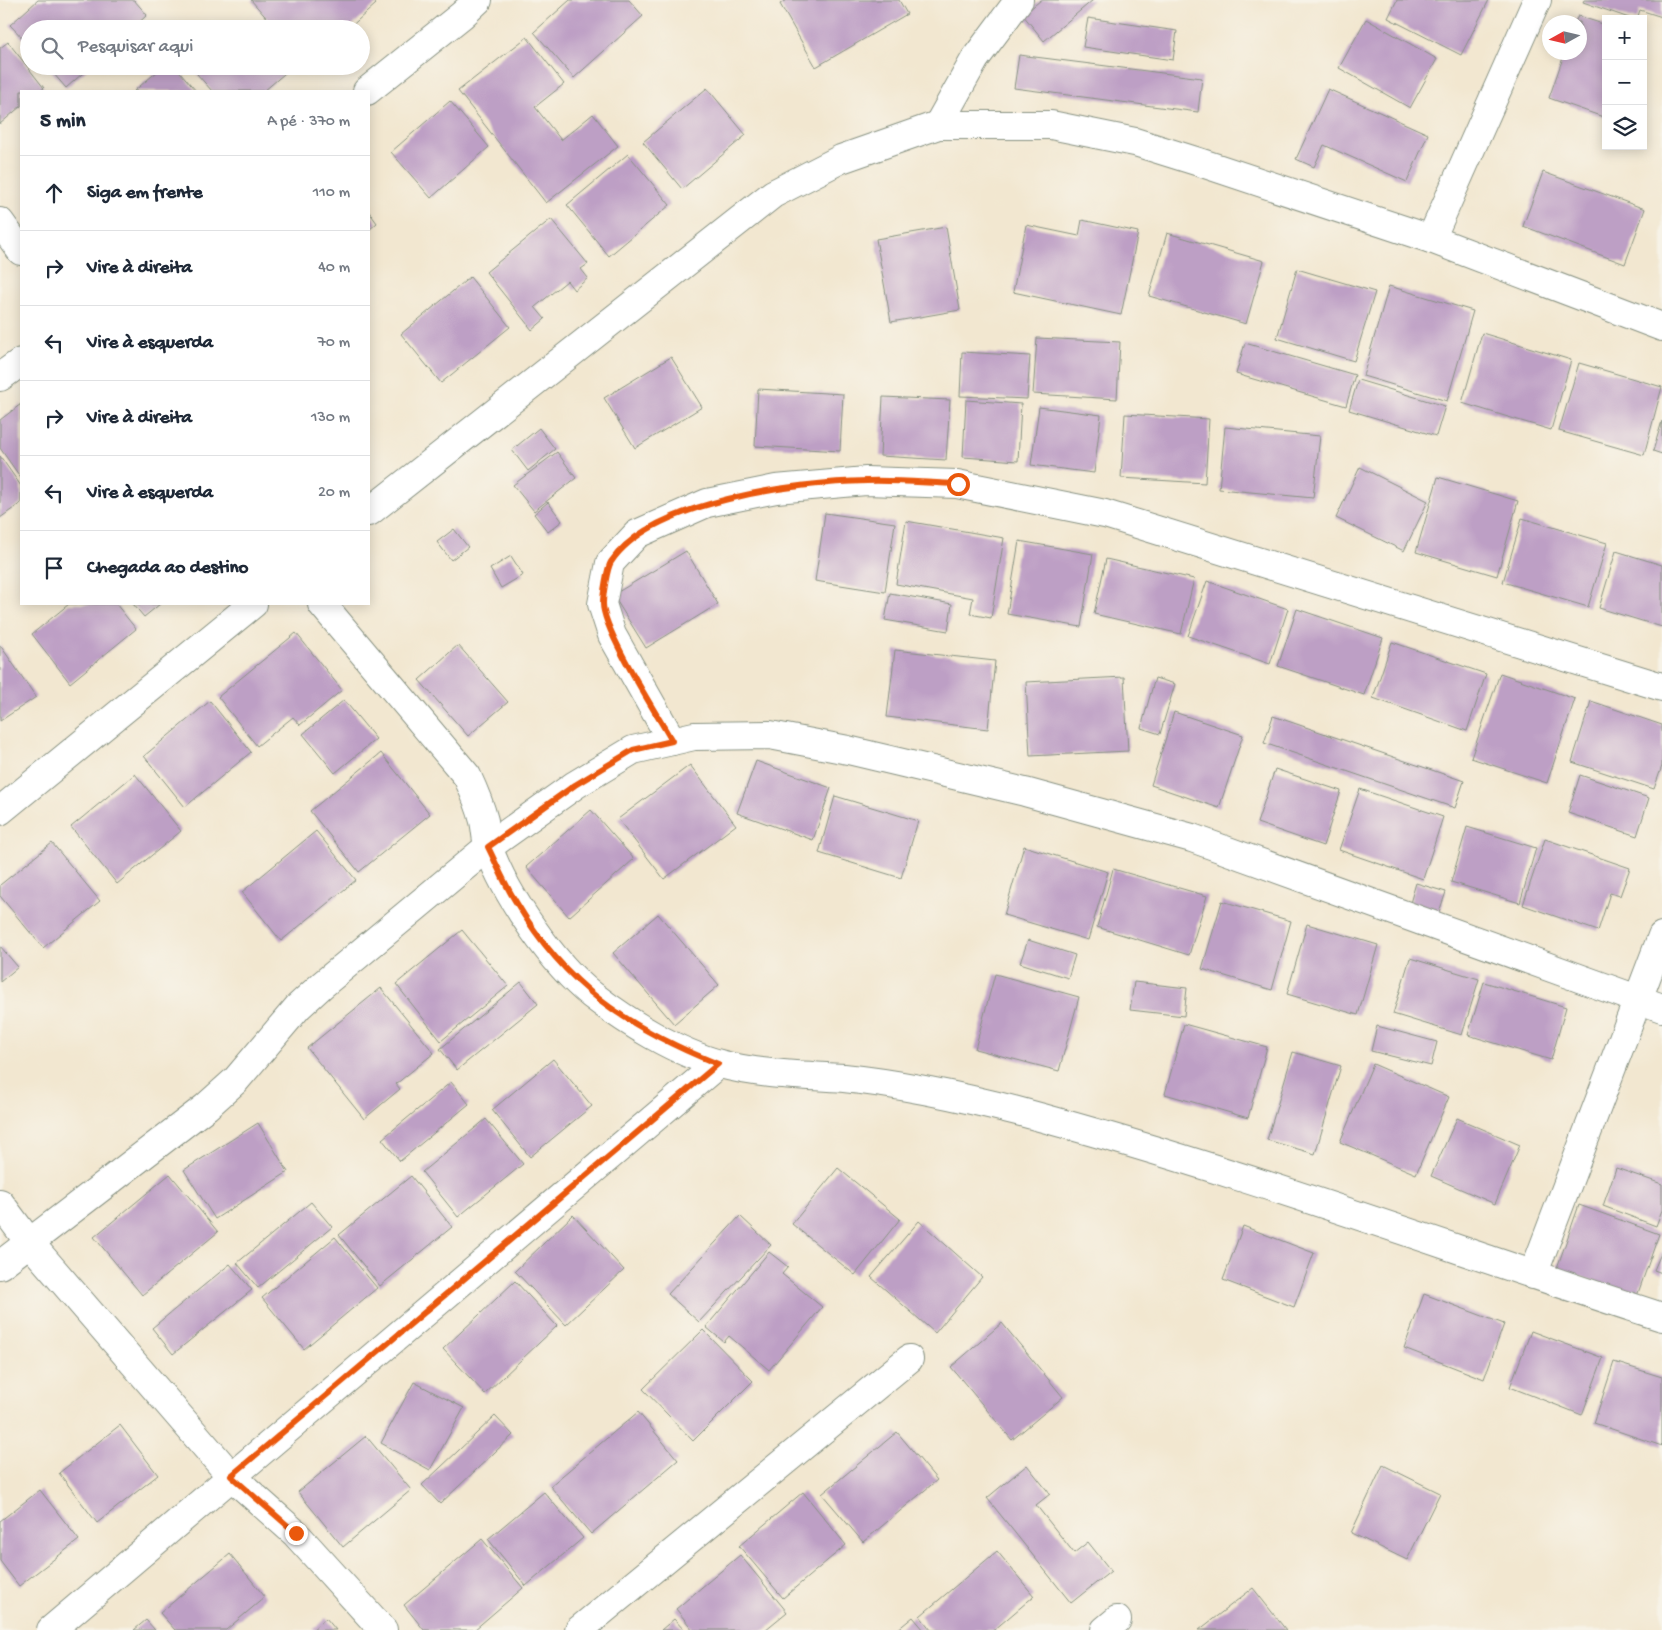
<!DOCTYPE html>
<html lang="pt">
<meta charset="utf-8">
<style>
:root{--surface:#fff;--page:#f2f2f3;--text:#1f2937;--muted:#747a83;--line:#e0e1e3}
body{margin:0;font-family:"Gochi Hand",sans-serif;background:var(--page);color:var(--text)}
.controls{position:absolute;right:15px;top:15px;display:grid;overflow:hidden;border-radius:0px;box-shadow:0 2px 12px #0003}
.controls button{width:45px;height:45px;display:grid;place-items:center;padding:0;border:0;border-bottom:1px solid var(--line);background:var(--surface);color:var(--text);font:25px sans-serif}
.compass{position:absolute;left:1542px;top:15px;width:45px;height:45px;border-radius:50%;background:var(--surface);box-shadow:0 2px 12px #0003;rotate:262deg}
.stop{position:absolute;width:15px;height:15px;margin:-11px;border:4px solid #ea580c;border-radius:50%;background:#fff}
.stop.end{background:#ea580c;border-color:#fff;box-shadow:0 1px 5px #0008}
.list{margin:0;padding:0;list-style:none}
h2{display:flex;justify-content:space-between;align-items:center;height:65px;margin:0;padding:0 20px;font-size:21px}
h2 small{font-size:16px;font-weight:400;color:var(--muted)}
.list li{display:grid;grid-template-columns:32px 1fr auto;gap:15px;align-items:center;box-sizing:border-box;height:75px;padding:0 20px;border-top:1px solid var(--line)}
.list b{display:block;font-size:19px;white-space:nowrap}
.list em{font-size:16px;font-style:normal;color:var(--muted)}
.icon{flex:none;width:28px;height:28px;fill:none;stroke:currentColor;stroke-width:2;stroke-linecap:round;stroke-linejoin:round}
.map{position:relative;flex:none;width:1662px;height:1630px;overflow:hidden}
.search{position:absolute;background:var(--surface);box-shadow:0 2px 12px #0003;left:20px;top:20px;width:350px;height:55px;display:flex;align-items:center;gap:12px;box-sizing:border-box;padding:0 18px;border-radius:28px;color:var(--muted);font-size:19px}
.panel{position:absolute;background:var(--surface);box-shadow:0 2px 12px #0003;left:20px;top:90px;width:350px;height:515px;border-radius:0px}
.map>svg:first-child{display:block}
.building{fill:#bd9fc5}
.lines{fill:none;stroke-linecap:round;stroke-linejoin:round}
.minor-casing{stroke:#889282;stroke-width:30}
.tertiary-casing{stroke:#889282;stroke-width:30}
.minor{stroke:#fff;stroke-width:28}
.tertiary{stroke:#fff;stroke-width:28}
.route{stroke:#ea580c;stroke-width:6}
</style>
<div class="map">
<svg width="1662" height="1630" viewBox="0 0 1662 1630">
<rect width="100%" height="100%" fill="#f7f3e8"/>
<filter id="ink" filterUnits="userSpaceOnUse"><feTurbulence type="fractalNoise" baseFrequency=".02" numOctaves="2"/><feDisplacementMap in="SourceGraphic" scale="10" xChannelSelector="R" yChannelSelector="G"/><feConvolveMatrix kernelMatrix="1 2 1 2 8 2 1 2 1" color-interpolation-filters="sRGB"/></filter>
<filter id="wash" filterUnits="userSpaceOnUse"><feTurbulence type="fractalNoise" baseFrequency=".0096" numOctaves="4" result="noise"/><feDisplacementMap in="SourceGraphic" scale="20" xChannelSelector="R" yChannelSelector="G"/><feGaussianBlur stdDeviation="1.12" result="paint"/><feColorMatrix in="noise" values="0 0 0 0 0 0 0 0 0 0 0 0 0 0 0 0 0 1.4 0 .05"/><feComposite in="paint" operator="in"/></filter>
<g filter="url(#wash)">
<rect width="100%" height="100%" fill="#f2e7d0"/>
<g id="blocks">
<g class="building">
<polygon points="38,0 134,0 147,15 132,29 29,29 29,45 10,25"/>
<polygon points="251,0 372,0 376,4 348,29 276,29"/>
<polygon points="570,0 629,0 643,16 574,78 534,32"/>
<polygon points="786,0 899,0 907,14 816,67 780,4"/>
<polygon points="1041,0 1093,0 1044,41 1023,15"/>
<polygon points="1397,0 1489,0 1461,55 1388,18"/>
<polygon points="1584,0 1662,0 1662,17 1640,10 1637,19 1632,19 1583,2"/>
<polygon points="1578,16 1606,25 1606,118 1549,98 1565,52 1580,52 1580,22 1575,22"/>
<polygon points="1088,18 1177,31 1173,60 1083,47"/>
<polygon points="1366,19 1437,59 1410,108 1339,68"/>
<polygon points="527,37 564,84 535,107 561,140 593,114 618,146 546,203 458,91"/>
<polygon points="8,42 44,88 40,91 21,91 21,106 0,124 0,48"/>
<polygon points="1019,55 1202,78 1198,112 1014,88"/>
<polygon points="47,66 91,66 66,88"/>
<polygon points="164,66 175,66 196,91 134,91"/>
<polygon points="205,66 289,66 291,68 264,91 212,91 197,74"/>
<polygon points="707,88 746,135 682,189 643,142"/>
<polygon points="1328,89 1428,134 1407,182 1324,145 1314,167 1296,159"/>
<polygon points="450,101 489,147 431,198 391,152"/>
<polygon points="628,154 670,205 609,256 567,205"/>
<polygon points="1543,172 1645,209 1625,264 1523,226"/>
<polygon points="369,212 377,223 369,230"/>
<polygon points="551,219 588,264 581,269 588,278 574,290 567,281 535,307 545,319 532,330 486,272"/>
<polygon points="1082,220 1138,232 1121,315 1013,292 1026,225 1079,236"/>
<polygon points="946,227 960,310 891,322 876,239"/>
<polygon points="1167,233 1264,261 1246,324 1149,296"/>
<polygon points="1297,269 1375,292 1354,361 1277,338"/>
<polygon points="470,277 510,327 441,383 401,334"/>
<polygon points="1389,286 1473,311 1447,401 1363,376"/>
<polygon points="1482,333 1571,360 1551,430 1462,403"/>
<polygon points="1037,338 1120,342 1117,399 1033,394"/>
<polygon points="1245,343 1355,375 1346,406 1236,374"/>
<polygon points="962,352 1030,356 1027,399 960,396"/>
<polygon points="671,357 702,407 635,448 604,398"/>
<polygon points="1579,363 1662,387 1644,455 1559,431"/>
<polygon points="1358,380 1445,406 1436,436 1349,410"/>
<polygon points="758,389 843,394 840,451 755,446"/>
<polygon points="883,397 950,400 946,460 880,456"/>
<polygon points="966,400 1021,404 1018,461 963,457"/>
<polygon points="21,404 21,478 0,448 0,420"/>
<polygon points="1039,407 1101,415 1094,473 1031,465"/>
<polygon points="1125,414 1209,419 1205,483 1121,478"/>
<polygon points="1662,421 1662,454 1653,451"/>
<polygon points="1225,427 1320,436 1313,498 1219,489"/>
<polygon points="539,428 555,449 528,471 512,450"/>
<polygon points="557,452 576,478 534,511 513,485"/>
<polygon points="0,456 21,486 21,503 0,518"/>
<polygon points="1360,467 1428,501 1404,551 1336,518"/>
<polygon points="1438,477 1518,501 1497,576 1416,552"/>
<polygon points="548,502 562,521 548,532 534,514"/>
<polygon points="825,513 895,523 885,592 815,581"/>
<polygon points="1522,518 1607,543 1588,607 1503,582"/>
<polygon points="906,521 1004,538 991,618 970,614 973,598 896,584"/>
<polygon points="454,529 468,547 451,560 437,542"/>
<polygon points="1019,541 1093,554 1081,627 1007,614"/>
<polygon points="686,551 718,604 646,648 613,595"/>
<polygon points="1616,551 1662,565 1662,627 1599,608"/>
<polygon points="511,556 523,575 501,588 490,569"/>
<polygon points="1106,559 1194,579 1181,634 1094,614"/>
<polygon points="1207,581 1288,609 1270,664 1188,636"/>
<polygon points="890,593 952,604 948,631 885,620"/>
<polygon points="69,604 116,604 136,629 70,683 32,634"/>
<polygon points="133,604 160,604 144,617"/>
<polygon points="1297,609 1383,638 1364,695 1278,666"/>
<polygon points="296,633 342,690 300,725 293,717 257,746 218,697"/>
<polygon points="1392,642 1486,674 1467,731 1373,698"/>
<polygon points="0,645 36,697 0,721"/>
<polygon points="458,645 508,702 468,736 419,680"/>
<polygon points="895,650 995,661 988,729 887,717"/>
<polygon points="1500,673 1575,699 1547,783 1471,758"/>
<polygon points="1124,677 1128,751 1030,756 1026,682"/>
<polygon points="1155,678 1175,684 1160,734 1141,728"/>
<polygon points="344,700 376,739 335,773 303,734"/>
<polygon points="210,701 251,752 185,807 144,756"/>
<polygon points="1591,701 1662,725 1662,766 1654,789 1572,762"/>
<polygon points="1174,712 1243,735 1219,808 1151,785"/>
<polygon points="1273,716 1464,781 1455,808 1264,743"/>
<polygon points="381,753 430,814 359,872 310,811"/>
<polygon points="756,761 831,788 813,840 737,813"/>
<polygon points="690,765 736,825 664,879 618,819"/>
<polygon points="1275,769 1341,791 1323,846 1257,823"/>
<polygon points="135,774 181,831 117,884 71,827"/>
<polygon points="1580,775 1649,798 1637,836 1568,813"/>
<polygon points="1360,789 1443,817 1423,879 1339,850"/>
<polygon points="835,796 918,821 901,878 819,853"/>
<polygon points="591,810 634,859 569,917 526,867"/>
<polygon points="1467,827 1536,848 1520,903 1451,882"/>
<polygon points="316,831 356,880 281,941 242,892"/>
<polygon points="1545,839 1630,868 1620,896 1610,893 1598,931 1523,905"/>
<polygon points="52,843 100,901 43,948 0,896 0,885"/>
<polygon points="1024,846 1108,872 1088,940 1004,915"/>
<polygon points="1113,869 1207,896 1189,955 1097,927"/>
<polygon points="1416,883 1446,892 1439,912 1410,903"/>
<polygon points="1222,901 1291,921 1272,990 1202,969"/>
<polygon points="658,914 719,985 674,1024 613,953"/>
<polygon points="1307,924 1378,945 1358,1015 1287,994"/>
<polygon points="462,930 508,986 441,1041 396,984"/>
<polygon points="1028,940 1075,955 1068,978 1020,963"/>
<polygon points="0,946 18,967 0,982"/>
<polygon points="1410,958 1479,979 1462,1035 1393,1014"/>
<polygon points="995,974 1079,997 1059,1071 975,1049"/>
<polygon points="521,982 538,1004 457,1070 440,1049"/>
<polygon points="1134,982 1187,988 1184,1016 1130,1010"/>
<polygon points="1484,982 1566,1007 1551,1060 1468,1035"/>
<polygon points="381,988 434,1053 396,1084 400,1089 364,1119 307,1048"/>
<polygon points="1184,1024 1267,1047 1248,1118 1165,1094"/>
<polygon points="1377,1026 1437,1042 1431,1066 1371,1051"/>
<polygon points="1293,1052 1341,1066 1315,1154 1267,1140"/>
<polygon points="553,1059 592,1106 530,1157 492,1110"/>
<polygon points="1373,1064 1449,1097 1416,1174 1340,1142"/>
<polygon points="451,1082 469,1104 400,1161 382,1139"/>
<polygon points="1457,1118 1520,1145 1495,1204 1431,1176"/>
<polygon points="486,1119 523,1164 458,1217 422,1172"/>
<polygon points="258,1123 288,1172 215,1219 184,1170"/>
<polygon points="838,1168 900,1219 855,1275 792,1224"/>
<polygon points="1616,1168 1662,1184 1662,1210 1656,1226 1603,1206"/>
<polygon points="170,1174 218,1232 142,1295 94,1237"/>
<polygon points="411,1176 452,1227 380,1286 339,1235"/>
<polygon points="311,1202 332,1227 258,1288 237,1263"/>
<polygon points="1579,1205 1659,1234 1637,1296 1557,1268"/>
<polygon points="573,1215 624,1270 566,1325 515,1271"/>
<polygon points="740,1216 771,1245 699,1322 668,1294"/>
<polygon points="919,1221 982,1277 935,1333 871,1277"/>
<polygon points="1243,1226 1314,1253 1294,1307 1223,1280"/>
<polygon points="335,1237 377,1288 304,1349 262,1298"/>
<polygon points="1662,1251 1662,1273 1654,1270"/>
<polygon points="769,1252 788,1267 782,1274 822,1307 769,1370 729,1336 724,1342 706,1327"/>
<polygon points="230,1264 252,1290 173,1354 152,1328"/>
<polygon points="515,1281 557,1326 485,1394 443,1349"/>
<polygon points="1424,1294 1504,1324 1484,1379 1404,1348"/>
<polygon points="1002,1323 1063,1397 1012,1440 951,1367"/>
<polygon points="703,1330 753,1381 693,1441 643,1389"/>
<polygon points="1531,1331 1603,1358 1582,1415 1510,1387"/>
<polygon points="1614,1362 1662,1377 1662,1446 1594,1423"/>
<polygon points="414,1382 464,1408 430,1470 381,1443"/>
<polygon points="638,1412 678,1460 591,1534 550,1486"/>
<polygon points="495,1416 513,1435 440,1504 422,1485"/>
<polygon points="120,1425 158,1475 97,1523 59,1473"/>
<polygon points="897,1432 937,1480 863,1542 822,1494"/>
<polygon points="366,1436 411,1490 343,1547 298,1492"/>
<polygon points="1027,1465 1050,1494 1036,1505 1074,1553 1088,1542 1111,1571 1071,1603 987,1498"/>
<polygon points="1383,1465 1440,1493 1407,1560 1351,1533"/>
<polygon points="40,1490 79,1540 19,1586 0,1561 0,1521"/>
<polygon points="544,1492 583,1538 526,1586 488,1539"/>
<polygon points="803,1492 846,1545 783,1598 739,1546"/>
<polygon points="482,1539 523,1588 474,1630 424,1630 404,1605"/>
<polygon points="997,1551 1034,1596 994,1630 931,1630 920,1616"/>
<polygon points="230,1554 265,1597 226,1630 175,1630 160,1613"/>
<polygon points="740,1555 787,1612 765,1630 693,1630 676,1609"/>
<polygon points="1253,1588 1286,1630 1199,1630"/>
<polygon points="913,1617 924,1630 897,1630"/>
<polygon points="326,1618 336,1630 312,1630"/>
<polygon points="674,1619 684,1630 661,1630"/>
<polygon points="146,1620 155,1630 134,1630"/>
</g>
</g>
</g>
<g filter="url(#ink)">
<use href="#blocks" fill-opacity="0" stroke="#889282" stroke-width="1"/>
<g class="lines">
<defs>
<g id="minor">
<polyline points="367,91 462,15 478,0"/>
<polyline points="938,125 975,59 1019,0"/>
<polyline points="0,222 21,251"/>
<polyline points="1431,239 1537,0"/>
<polyline points="0,377 21,362"/>
<path d="M322,604L467,776C474,791 480,805 484,821C486,830 486,840 489,849C506,896 553,964 592,995C627,1022 677,1053 720,1064C760,1075 802,1075 844,1078C903,1084 963,1097 1021,1112C1238,1170 1448,1248 1662,1317"/>
<polyline points="672,741 612,635 602,604 610,563 637,534 707,503 776,489 866,481 957,484 1105,514 1662,687"/>
<polyline points="0,1203 29,1242 231,1476 295,1533 383,1630"/>
<polyline points="0,1265 206,1107 236,1080 298,1007 322,985 488,847 575,785 633,750 694,736 770,735 848,750 1025,792 1192,838 1662,1008"/>
<polyline points="1533,1275 1662,936"/>
<polyline points="51,1630 718,1064"/>
<polyline points="579,1630 909,1359"/>
<polyline points="1105,1630 1117,1620"/>
</g>
<g id="tertiary">
<polyline points="369,512 773,194 841,159 938,125 1051,125 1135,142 1199,162 1431,239 1662,327"/>
<polyline points="0,811 253,604"/>
</g>
</defs>
<use href="#minor" class="minor-casing"/>
<use href="#tertiary" class="tertiary-casing"/>
<use href="#minor" class="minor"/>
<use href="#tertiary" class="tertiary"/>
</g>
</g>
<g class="lines" filter="url(#ink)">
<path class="route" d="M296,1533L231,1476L718,1064C628,1028 566,987 516,902C505,885 497,865 488,847L575,785L633,750L672,741C657,714 602,629 603,603C603,595 607,568 611,562C651,501 798,482 867,481C897,480 927,483 958,484"/>
</g>
</svg>
<div class="controls">
<button>+</button>
<button>−</button>
<button><svg class="icon" aria-label="layers" viewBox="0 0 24 24"><path d="M12 4l9 5-9 5-9-5zM3 14l9 5 9-5"/></svg></button>
</div>
<svg class="compass" viewBox="-18 -18 36 36"><path d="M0-13l5 13h-10z" fill="#e53935"/><path d="M0 13l5-13h-10z" fill="#747a83"/></svg>
<div class="stop" style="left:958px;top:484px"></div>
<div class="stop end" style="left:296px;top:1533px"></div>
<div class="search"><svg class="icon" aria-label="search" viewBox="0 0 24 24"><circle cx="10" cy="10" r="6"/><path d="M15 15l6 6"/></svg>Pesquisar aqui</div>
<section class="panel">
<h2>5 min<small>A pé · 370 m</small></h2>
<ul class="list">
<li><svg class="icon" aria-label="ahead" viewBox="0 0 24 24"><path d="M12 20V5M6 11l6-6 6 6"/></svg><div><b>Siga em frente</b></div><em>110 m</em></li>
<li><svg class="icon" aria-label="right" viewBox="0 0 24 24"><path d="M7 20v-9h11M14 6l5 5-5 5"/></svg><div><b>Vire à direita</b></div><em>40 m</em></li>
<li><svg class="icon" aria-label="left" viewBox="0 0 24 24"><path d="M17 20v-9H6M10 6l-5 5 5 5"/></svg><div><b>Vire à esquerda</b></div><em>70 m</em></li>
<li><svg class="icon" aria-label="right" viewBox="0 0 24 24"><path d="M7 20v-9h11M14 6l5 5-5 5"/></svg><div><b>Vire à direita</b></div><em>130 m</em></li>
<li><svg class="icon" aria-label="left" viewBox="0 0 24 24"><path d="M17 20v-9H6M10 6l-5 5 5 5"/></svg><div><b>Vire à esquerda</b></div><em>20 m</em></li>
<li><svg class="icon" aria-label="arrive" viewBox="0 0 24 24"><path d="M6 21V4h12l-3 4 3 4H6"/></svg><div><b>Chegada ao destino</b></div></li>
</ul>
</section>
</div>
